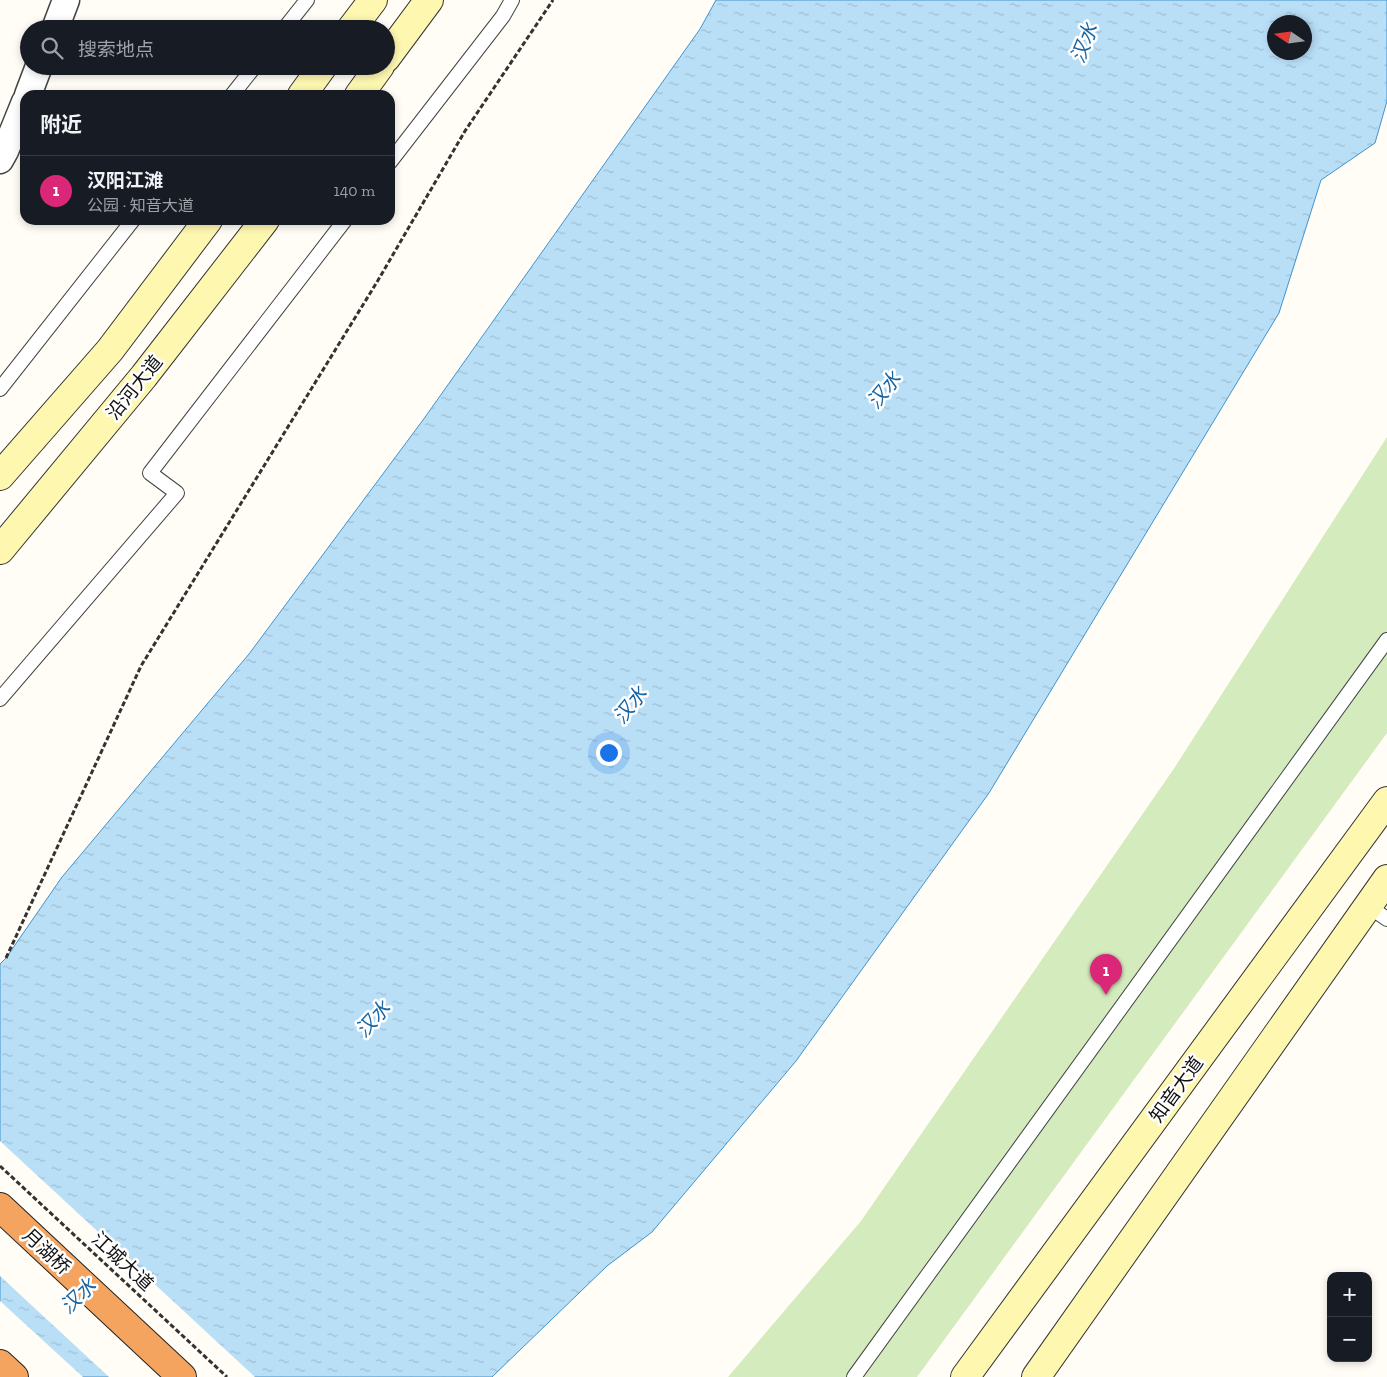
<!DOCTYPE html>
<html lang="zh">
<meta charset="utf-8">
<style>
:root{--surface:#171b24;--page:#242831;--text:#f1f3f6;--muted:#9ea1a6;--line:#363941;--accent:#db2777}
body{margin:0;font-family:"Zilla Slab","Noto Sans SC",serif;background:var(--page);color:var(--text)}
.controls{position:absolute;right:15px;bottom:15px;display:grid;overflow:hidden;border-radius:10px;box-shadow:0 2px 8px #0003}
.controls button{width:45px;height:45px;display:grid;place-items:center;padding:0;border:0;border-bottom:1px solid var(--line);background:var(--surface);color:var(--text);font:25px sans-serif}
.compass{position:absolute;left:1267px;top:15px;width:45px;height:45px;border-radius:50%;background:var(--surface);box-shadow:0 2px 8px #0003;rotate:283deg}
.you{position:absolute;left:608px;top:752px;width:18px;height:18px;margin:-12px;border:4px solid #fff;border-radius:50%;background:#1a73e8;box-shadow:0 0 0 8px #1a73e833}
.badge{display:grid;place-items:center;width:32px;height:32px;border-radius:50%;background:var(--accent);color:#fff;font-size:16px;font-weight:700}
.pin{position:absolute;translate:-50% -41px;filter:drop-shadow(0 1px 2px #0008)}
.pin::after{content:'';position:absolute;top:26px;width:18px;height:15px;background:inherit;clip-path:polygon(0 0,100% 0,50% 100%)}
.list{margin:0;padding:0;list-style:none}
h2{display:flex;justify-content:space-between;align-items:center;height:65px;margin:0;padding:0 20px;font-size:21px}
h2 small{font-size:16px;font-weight:400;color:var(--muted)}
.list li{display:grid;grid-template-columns:32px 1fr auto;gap:15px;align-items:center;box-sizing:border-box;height:70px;padding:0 20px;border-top:1px solid var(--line)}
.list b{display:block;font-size:19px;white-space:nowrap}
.list p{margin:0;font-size:16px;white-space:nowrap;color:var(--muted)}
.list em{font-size:16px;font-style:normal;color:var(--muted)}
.icon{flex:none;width:28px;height:28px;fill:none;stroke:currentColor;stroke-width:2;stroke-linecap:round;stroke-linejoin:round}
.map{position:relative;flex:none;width:1387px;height:1377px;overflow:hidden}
.search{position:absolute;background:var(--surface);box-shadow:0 2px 8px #0003;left:20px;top:20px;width:375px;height:55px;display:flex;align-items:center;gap:12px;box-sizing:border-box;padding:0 18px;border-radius:28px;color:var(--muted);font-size:19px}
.panel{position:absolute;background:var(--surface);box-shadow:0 2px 8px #0003;left:20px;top:90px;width:375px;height:135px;border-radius:15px}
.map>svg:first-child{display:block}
.park{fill:#d4ebbd}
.water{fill:url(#water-ripples);stroke:#4093ce;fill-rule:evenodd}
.pier{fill:#fffdf5}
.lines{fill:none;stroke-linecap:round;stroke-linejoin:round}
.lane-casing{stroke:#444;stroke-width:16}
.street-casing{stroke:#444;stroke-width:29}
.secondary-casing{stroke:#333;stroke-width:30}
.highway-casing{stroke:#222;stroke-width:30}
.path{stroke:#333;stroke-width:3;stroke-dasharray:5 2.5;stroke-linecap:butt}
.lane{stroke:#fff;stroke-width:14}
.street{stroke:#fff;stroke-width:26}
.secondary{stroke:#fef7b0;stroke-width:28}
.highway{stroke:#f4a45e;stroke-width:28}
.labels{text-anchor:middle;stroke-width:5;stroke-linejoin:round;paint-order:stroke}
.street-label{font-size:19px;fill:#111;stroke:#fff}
.water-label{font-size:20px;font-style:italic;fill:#1865a5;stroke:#fff}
</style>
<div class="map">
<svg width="1387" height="1377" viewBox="0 0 1387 1377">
<defs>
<pattern id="water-ripples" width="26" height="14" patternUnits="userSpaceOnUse" patternTransform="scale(1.25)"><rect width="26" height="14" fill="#b9dff7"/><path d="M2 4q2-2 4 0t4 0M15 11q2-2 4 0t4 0" fill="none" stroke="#9ebed3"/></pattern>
</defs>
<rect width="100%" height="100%" fill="#fffdf5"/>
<polygon class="park" points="1387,437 1387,733 917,1377 728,1377 861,1221 1173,770"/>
<path class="water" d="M716,0H1387V101L1375,143L1321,180L1279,313L989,793L796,1061L652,1232L607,1266L492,1377H0V964L6,958L62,877L249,654L423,420L700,29ZM1274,22H1304V52H1274Z"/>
<g class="pier">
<polygon points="0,1141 255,1377 109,1377 0,1276"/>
<polygon points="0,1301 83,1377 0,1377"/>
</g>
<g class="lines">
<defs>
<g id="lane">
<polyline points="284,29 307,0"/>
<polyline points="232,95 255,66"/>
<polyline points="390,162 503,16 512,0"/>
<polyline points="0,389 133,220"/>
<polyline points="0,699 177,493 150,473 345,220"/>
<polyline points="1368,906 1387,919"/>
<polyline points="854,1377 1387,640"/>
</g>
<g id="street">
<polyline points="55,29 66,0"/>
<polyline points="28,95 39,66"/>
<polyline points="0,160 5,151 25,102"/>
</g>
<g id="secondary">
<polyline points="351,29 373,0"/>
<polyline points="386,58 429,0"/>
<polyline points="302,95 323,66"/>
<polyline points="359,95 380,66"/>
<polyline points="0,476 110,350 208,220"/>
<polyline points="0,550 144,376 265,220"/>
<polyline points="965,1377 1387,801"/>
<polyline points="1036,1377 1387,879"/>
</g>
<g id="highway">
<polyline points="0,1207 182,1377"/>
<polyline points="0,1364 14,1377"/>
</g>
</defs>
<use href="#lane" class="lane-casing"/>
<use href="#street" class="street-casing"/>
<use href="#secondary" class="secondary-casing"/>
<use href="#highway" class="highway-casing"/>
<g class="path">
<polyline points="6,958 141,666 377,282 465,131 553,0"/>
<polyline points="0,1166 227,1377"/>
</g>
<use href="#lane" class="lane"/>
<use href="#street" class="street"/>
<use href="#secondary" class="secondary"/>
<use href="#highway" class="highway"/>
</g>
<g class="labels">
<g class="street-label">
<text transform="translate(134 387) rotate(-51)" y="7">沿河大道</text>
<text transform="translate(1176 1089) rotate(-54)" y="7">知音大道</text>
<text transform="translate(47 1251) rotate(43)" y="7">月湖桥</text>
<text transform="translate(123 1261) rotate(43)" y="7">江城大道</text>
</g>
<g class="water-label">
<text transform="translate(1084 43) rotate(-68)" y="7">汉水</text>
<text transform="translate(884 390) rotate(-51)" y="7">汉水</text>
<text transform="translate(630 705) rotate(-51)" y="7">汉水</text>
<text transform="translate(373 1019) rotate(-47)" y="7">汉水</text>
<text transform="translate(78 1296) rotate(-43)" y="7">汉水</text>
</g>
</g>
</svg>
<div class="controls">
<button>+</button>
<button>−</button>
</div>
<svg class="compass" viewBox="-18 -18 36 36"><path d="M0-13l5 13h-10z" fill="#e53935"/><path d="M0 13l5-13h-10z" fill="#9ea1a6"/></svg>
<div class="you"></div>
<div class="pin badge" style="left:1106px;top:995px">1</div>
<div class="search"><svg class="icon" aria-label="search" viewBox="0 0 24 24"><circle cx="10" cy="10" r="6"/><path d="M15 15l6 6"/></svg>搜索地点</div>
<section class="panel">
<h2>附近<small></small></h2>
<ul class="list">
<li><span class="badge">1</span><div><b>汉阳江滩</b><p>公园 · 知音大道</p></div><em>140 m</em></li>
</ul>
</section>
</div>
